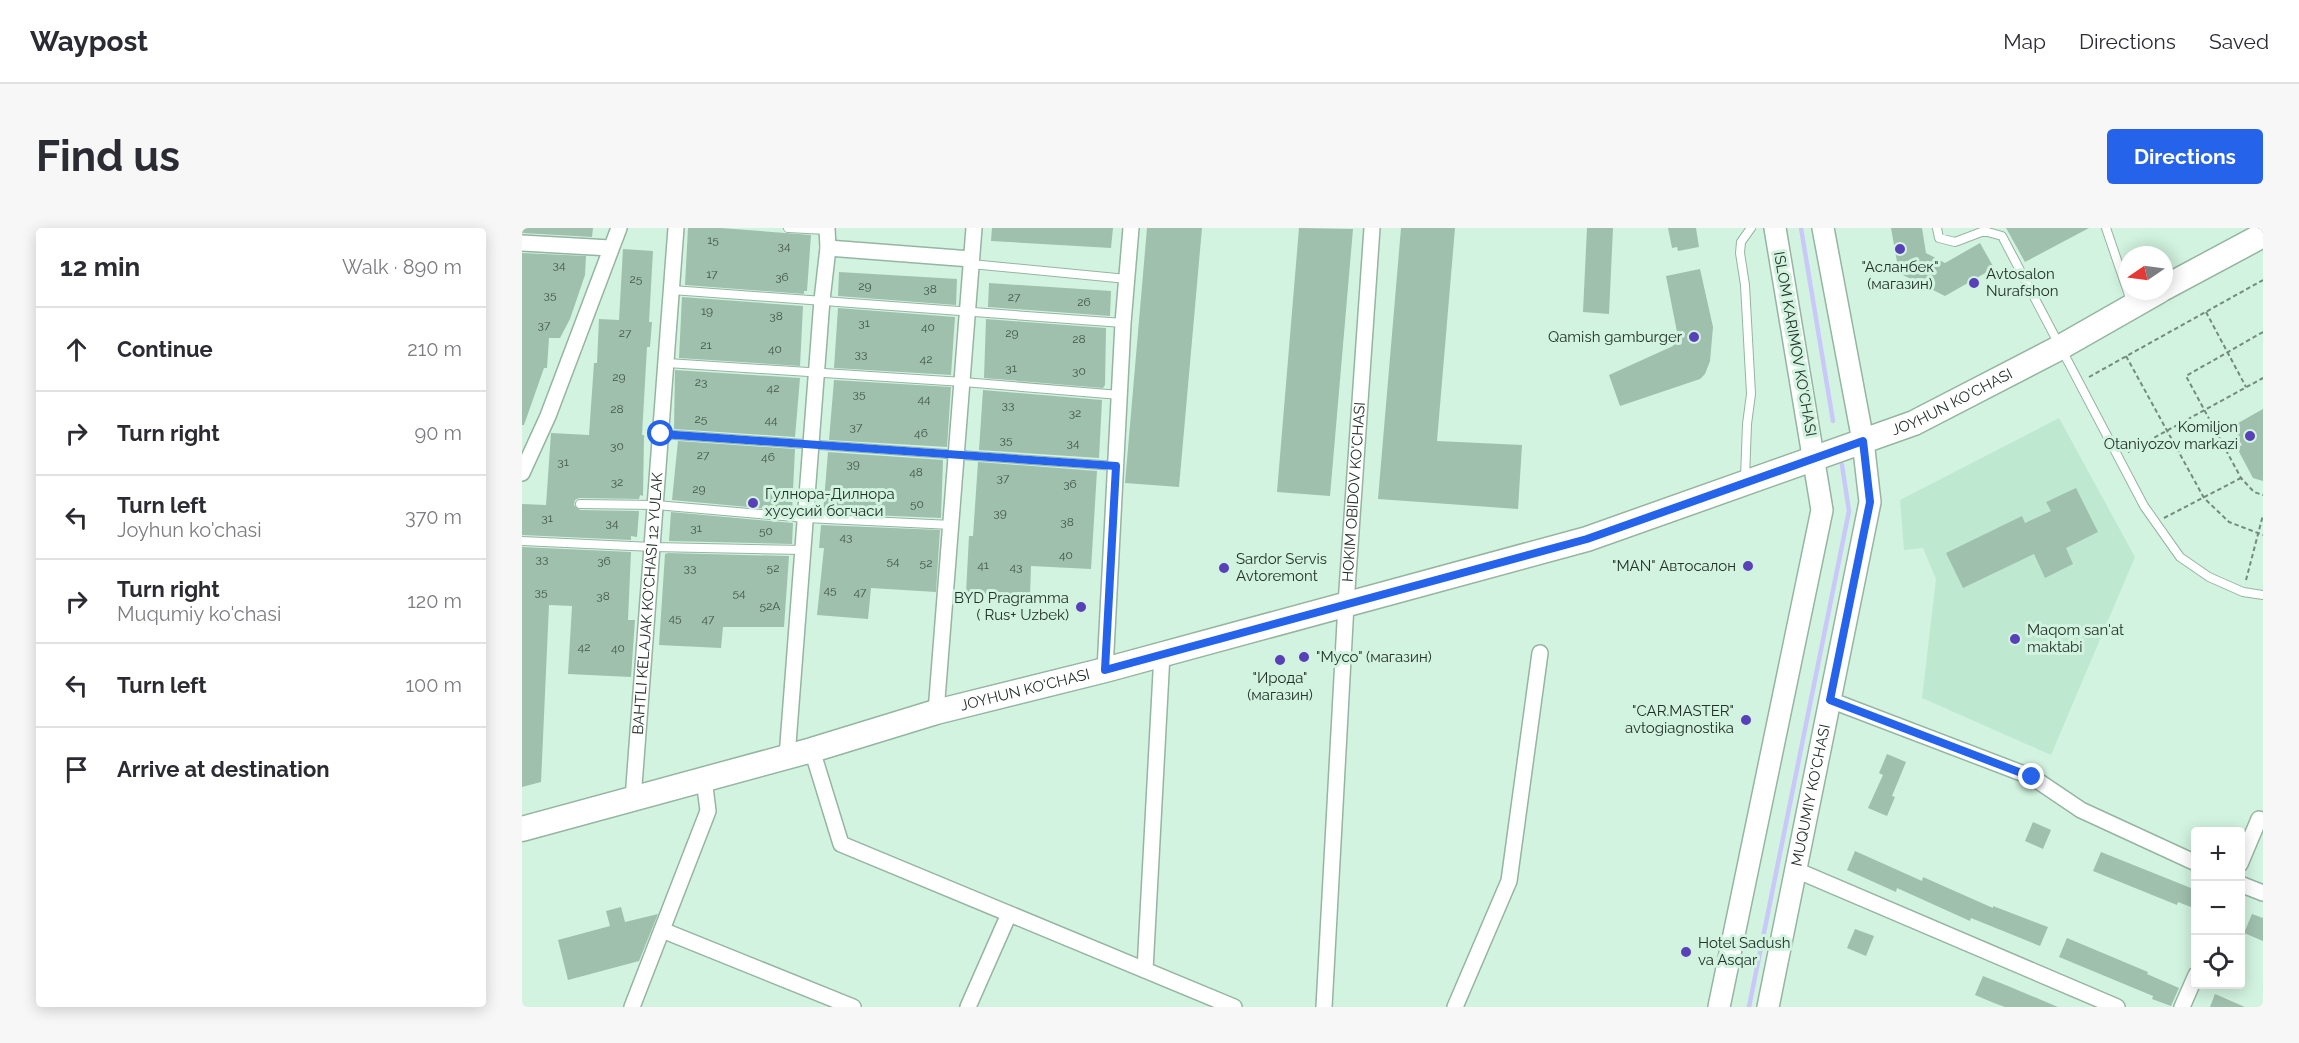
<!DOCTYPE html>
<meta charset="utf-8">
<style>
:root{--surface:#fff;--page:#f7f7f7;--text:#2b2b33;--muted:#7c7c81;--line:#e1e1e2;--accent:#2563eb}
body{margin:0;font-family:Raleway,sans-serif;background:var(--page);color:var(--text)}
.controls{position:absolute;right:18px;bottom:18px;display:grid;overflow:hidden;border-radius:6px;box-shadow:0 3px 15px #0003}
.controls button{width:54px;height:54px;display:grid;place-items:center;padding:0;border:0;border-bottom:2px solid var(--line);background:var(--surface);color:var(--text);font:30px sans-serif}
.compass{position:absolute;left:1597px;top:18px;width:54px;height:54px;border-radius:50%;background:var(--surface);box-shadow:0 3px 15px #0003;rotate:257deg}
.stop{position:absolute;width:18px;height:18px;margin:-14px;border:4px solid #2563eb;border-radius:50%;background:#fff}
.stop.end{background:#2563eb;border-color:#fff;box-shadow:0 2px 6px #0008}
.list{margin:0;padding:0;list-style:none}
h2{display:flex;justify-content:space-between;align-items:center;height:78px;margin:0;padding:0 24px;font-size:26px}
h2 small{font-size:20px;font-weight:400;color:var(--muted)}
.list li{display:grid;grid-template-columns:39px 1fr auto;gap:18px;align-items:center;box-sizing:border-box;height:84px;padding:0 24px;border-top:2px solid var(--line)}
.list b{display:block;font-size:22px;white-space:nowrap}
.list p{margin:0;font-size:20px;white-space:nowrap;color:var(--muted)}
.list em{font-size:20px;font-style:normal;color:var(--muted)}
.icon{flex:none;width:33px;height:33px;fill:none;stroke:currentColor;stroke-width:2;stroke-linecap:round;stroke-linejoin:round}
.map{position:relative;flex:none;width:1741px;height:779px;overflow:hidden;border-radius:6px}
header{display:flex;align-items:center;gap:36px;box-sizing:border-box;height:84px;padding:0 30px;background:var(--surface);border-bottom:2px solid var(--line)}
header strong{font-size:28px}
nav{display:flex;gap:33px;margin-inline-start:auto;font-size:21px}
.intro{display:flex;align-items:center;justify-content:space-between;box-sizing:border-box;height:144px;padding:0 36px}
h1{margin:0;font-size:42px}
.button{padding:15px 27px;border-radius:6px;background:var(--accent);color:#fff;font-size:21px;font-weight:700}
main{display:flex;gap:36px;padding:0 36px}
aside{flex:1;background:var(--surface);border-radius:6px;box-shadow:0 3px 15px #0003}
.map>svg:first-child{display:block}
.built{fill:#bfe8d1}
.lines{fill:none;stroke-linecap:round;stroke-linejoin:round}
.stream{stroke:#c9c8f9;stroke-width:4.5}
.building{fill:#9fc0ad}
.lane-casing{stroke:#95b5a2;stroke-width:10}
.street-casing{stroke:#95b5a2;stroke-width:18}
.secondary-casing{stroke:#95b5a2;stroke-width:24}
.primary-casing{stroke:#95b5a2;stroke-width:27}
.path{stroke:#748b7e;stroke-width:2;stroke-dasharray:4.5 3;stroke-linecap:butt}
.lane{stroke:#fff;stroke-width:8}
.street{stroke:#fff;stroke-width:15}
.secondary{stroke:#fff;stroke-width:21}
.primary{stroke:#fff;stroke-width:24}
.route{stroke:#2563eb;stroke-width:8}
.poi-dot{fill:#5840b8;stroke:#d1f3df;stroke-width:2}
.labels{text-anchor:middle;stroke-width:6;stroke-linejoin:round;paint-order:stroke}
.number-label{font-size:12px;fill:#43554b}
.poi-label{font-size:15px;fill:#24312a;stroke:#d1f3df;text-anchor:start}
.street-label{font-size:15px;fill:#24312a;stroke:#d1f3df}
</style>
<header>
<strong>Waypost</strong>
<nav><a>Map</a><a>Directions</a><a>Saved</a></nav>
</header>
<div class="intro"><h1>Find us</h1><a class="button">Directions</a></div>
<main>
<aside>
<h2>12 min<small>Walk · 890 m</small></h2>
<ul class="list">
<li><svg class="icon" aria-label="ahead" viewBox="0 0 24 24"><path d="M12 20V5M6 11l6-6 6 6"/></svg><div><b>Continue</b></div><em>210 m</em></li>
<li><svg class="icon" aria-label="right" viewBox="0 0 24 24"><path d="M7 20v-9h11M14 6l5 5-5 5"/></svg><div><b>Turn right</b></div><em>90 m</em></li>
<li><svg class="icon" aria-label="left" viewBox="0 0 24 24"><path d="M17 20v-9H6M10 6l-5 5 5 5"/></svg><div><b>Turn left</b><p>Joyhun ko'chasi</p></div><em>370 m</em></li>
<li><svg class="icon" aria-label="right" viewBox="0 0 24 24"><path d="M7 20v-9h11M14 6l5 5-5 5"/></svg><div><b>Turn right</b><p>Muqumiy ko'chasi</p></div><em>120 m</em></li>
<li><svg class="icon" aria-label="left" viewBox="0 0 24 24"><path d="M17 20v-9H6M10 6l-5 5 5 5"/></svg><div><b>Turn left</b></div><em>100 m</em></li>
<li><svg class="icon" aria-label="arrive" viewBox="0 0 24 24"><path d="M6 21V4h12l-3 4 3 4H6"/></svg><div><b>Arrive at destination</b></div></li>
</ul>
</aside>
<div class="map">
<svg width="1741" height="779" viewBox="0 0 1741 779">
<rect width="100%" height="100%" fill="#d1f3df"/>
<polygon class="built" points="1537,190 1613,329 1529,527 1400,470 1414,351 1401,320 1382,322 1378,272"/>
<g class="lines">
<g class="stream">
<polyline points="1279,0 1311,193"/>
<polyline points="1227,779 1327,283 1320,237"/>
</g>
</g>
<g class="building">
<polygon points="0,0 71,0 70,9 0,5"/>
<polygon points="166,0 199,0 289,7 285,63 282,63 282,66 163,57"/>
<polygon points="470,0 591,0 589,20 469,13"/>
<polygon points="625,0 680,0 657,259 603,255"/>
<polygon points="777,0 831,1 808,268 755,264"/>
<polygon points="879,0 933,0 915,213 1000,217 996,281 856,271"/>
<polygon points="1065,0 1091,0 1087,86 1061,84"/>
<polygon points="1146,0 1174,0 1177,19 1156,23 1155,19 1150,20"/>
<polygon points="1369,0 1400,0 1404,25 1423,35 1458,15 1472,40 1423,68 1377,45"/>
<polygon points="1484,0 1567,0 1503,34"/>
<polygon points="101,21 131,23 127,94 130,94 128,119 125,119 120,207 122,207 121,268 118,267 117,271 57,270 53,272 52,277 58,282 117,283 115,309 109,308 109,312 0,307 0,276 24,277 29,205 67,207 72,135 75,135 77,91 97,92"/>
<polygon points="0,25 64,28 63,47 48,91 38,110 27,110 25,140 22,140 2,197 0,197"/>
<polygon points="1178,41 1191,99 1188,133 1183,146 1178,151 1098,178 1087,147 1151,118 1155,104 1144,48"/>
<polygon points="317,44 435,51 434,77 316,68"/>
<polygon points="467,55 589,63 588,88 466,79"/>
<polygon points="160,69 281,78 278,138 157,130"/>
<polygon points="316,80 433,89 429,147 312,140"/>
<polygon points="464,91 584,100 583,157 581,160 462,150"/>
<polygon points="153,142 278,150 273,209 152,201"/>
<polygon points="312,152 429,159 425,219 307,212"/>
<polygon points="461,162 580,172 577,230 457,222"/>
<polygon points="1741,181 1741,253 1731,250 1715,220 1720,217 1709,199"/>
<polygon points="156,213 273,221 270,283 150,272"/>
<polygon points="306,224 421,232 419,290 301,285"/>
<polygon points="456,234 575,243 569,341 509,338 508,368 444,365 447,308 451,308"/>
<polygon points="1554,260 1576,304 1544,320 1551,336 1523,350 1512,326 1441,360 1424,325 1500,288 1503,295 1529,283 1524,274"/>
<polygon points="149,284 271,295 270,316 147,313"/>
<polygon points="299,297 418,302 414,364 349,360 346,391 295,387 302,320 297,320"/>
<polygon points="0,319 109,324 106,392 113,392 109,449 46,446 50,378 27,377 19,554 0,559"/>
<polygon points="146,325 267,328 262,399 201,399 199,420 137,417 143,326"/>
<polygon points="1365,526 1384,534 1370,568 1373,569 1365,588 1346,580 1361,547 1357,545"/>
<polygon points="1511,594 1529,602 1521,621 1503,613"/>
<polygon points="1333,623 1400,653 1401,649 1471,680 1471,678 1526,699 1518,718 1449,690 1448,693 1375,660 1374,664 1325,642"/>
<polygon points="1579,624 1674,662 1674,681 1656,674 1655,677 1571,643"/>
<polygon points="99,679 103,694 136,686 117,733 46,752 36,712 88,698 84,683"/>
<polygon points="1730,686 1741,690 1741,713 1722,705"/>
<polygon points="1333,701 1352,708 1344,728 1325,720"/>
<polygon points="1545,710 1626,744 1625,746 1657,760 1649,778 1630,771 1631,768 1537,729"/>
<polygon points="1461,748 1486,758 1536,779 1483,779 1472,775 1453,767"/>
<polygon points="1693,766 1723,779 1688,779"/>
</g>
<g class="lines">
<defs>
<g id="lane">
<polyline points="266,0 305,2"/>
<polyline points="1415,0 1417,10 1433,14 1462,3 1480,8 1622,278 1658,329 1687,349 1721,364 1741,367"/>
<polyline points="1584,0 1610,76"/>
<polyline points="449,36 605,51"/>
<polyline points="150,62 601,95"/>
<polyline points="145,135 441,154 598,167"/>
<polyline points="139,206 594,238"/>
<polyline points="1223,250 1225,196 1229,166 1223,57 1218,25 1219,14 1229,0"/>
<polyline points="58,276 134,277 284,290 430,297"/>
<polyline points="0,313 131,319 282,322"/>
</g>
<g id="street">
<polyline points="0,15 88,20"/>
<polyline points="306,20 449,31"/>
<polyline points="0,245 26,188 97,0"/>
<polyline points="583,442 601,95 609,0"/>
<polyline points="1308,472 1510,549 1559,582 1674,635"/>
<polyline points="414,484 452,0"/>
<polyline points="290,522 319,616 712,779"/>
<polyline points="265,529 300,72 306,20 305,0"/>
<path id="s1" d="M111,571L154,0"/>
<polyline points="1718,636 1737,591"/>
<polyline points="1274,642 1595,779"/>
<polyline points="1718,656 1741,665"/>
<polyline points="140,702 331,779"/>
<polyline points="623,742 640,426"/>
<polyline points="110,779 186,583 182,551"/>
<polyline points="446,779 487,686"/>
<path id="s2" d="M802,779L824,376L850,0"/>
<polyline points="933,779 987,653 1018,425"/>
<polyline points="1660,779 1674,747"/>
</g>
<g id="secondary">
<polyline points="1197,779 1300,282 1253,0"/>
<path id="s3" d="M1246,779L1348,274L1341,213L1301,0"/>
</g>
<g id="primary">
<polyline points="1642,60 1741,7"/>
<path id="s4" d="M0,601L290,522L414,484L583,442L1065,311L1392,195L1537,120L1637,63"/>
</g>
</defs>
<use href="#lane" class="lane-casing"/>
<use href="#street" class="street-casing"/>
<use href="#secondary" class="secondary-casing"/>
<use href="#primary" class="primary-casing"/>
<g class="path">
<polyline points="1684,84 1724,159"/>
<polyline points="1741,104 1664,148 1719,250 1732,264 1741,267"/>
<polyline points="1604,128 1682,270 1707,294 1741,307"/>
<polyline points="1567,149 1741,52"/>
<polyline points="1606,224 1741,150"/>
<polyline points="1642,290 1719,250"/>
<polyline points="1724,352 1741,287"/>
</g>
<use href="#lane" class="lane"/>
<use href="#street" class="street"/>
<use href="#secondary" class="secondary"/>
<use href="#primary" class="primary"/>
</g>
<g class="lines">
<polyline class="route" points="139,206 594,238 583,442 1065,311 1341,213 1348,274 1308,472 1510,549"/>
</g>
<g class="poi-dot">
<circle cx="1378" cy="21" r="6"/>
<circle cx="1452" cy="55" r="6"/>
<circle cx="1172" cy="109" r="6"/>
<circle cx="1728" cy="208" r="6"/>
<circle cx="231" cy="275" r="6"/>
<circle cx="1226" cy="338" r="6"/>
<circle cx="702" cy="340" r="6"/>
<circle cx="559" cy="379" r="6"/>
<circle cx="1493" cy="411" r="6"/>
<circle cx="782" cy="429" r="6"/>
<circle cx="758" cy="432" r="6"/>
<circle cx="1224" cy="492" r="6"/>
<circle cx="1164" cy="724" r="6"/>
</g>
<g class="labels">
<g class="number-label">
<text x="191" y="16">15</text>
<text x="262" y="22">34</text>
<text x="37" y="41">34</text>
<text x="190" y="50">17</text>
<text x="260" y="53">36</text>
<text x="114" y="55">25</text>
<text x="343" y="62">29</text>
<text x="408" y="65">38</text>
<text x="28" y="71">35</text>
<text x="492" y="73">27</text>
<text x="562" y="78">26</text>
<text x="185" y="87">19</text>
<text x="254" y="92">38</text>
<text x="342" y="99">31</text>
<text x="22" y="101">37</text>
<text x="406" y="103">40</text>
<text x="103" y="109">27</text>
<text x="490" y="109">29</text>
<text x="557" y="115">28</text>
<text x="184" y="121">21</text>
<text x="253" y="125">40</text>
<text x="339" y="130">33</text>
<text x="404" y="135">42</text>
<text x="489" y="144">31</text>
<text x="557" y="147">30</text>
<text x="97" y="153">29</text>
<text x="179" y="158">23</text>
<text x="251" y="164">42</text>
<text x="337" y="170">35</text>
<text x="402" y="175">44</text>
<text x="486" y="181">33</text>
<text x="95" y="185">28</text>
<text x="553" y="189">32</text>
<text x="179" y="195">25</text>
<text x="249" y="196">44</text>
<text x="334" y="203">37</text>
<text x="399" y="209">46</text>
<text x="484" y="216">35</text>
<text x="551" y="219">34</text>
<text x="95" y="222">30</text>
<text x="181" y="231">27</text>
<text x="246" y="233">46</text>
<text x="41" y="238">31</text>
<text x="331" y="240">39</text>
<text x="394" y="248">48</text>
<text x="481" y="254">37</text>
<text x="95" y="258">32</text>
<text x="548" y="260">36</text>
<text x="177" y="265">29</text>
<text x="395" y="280">50</text>
<text x="478" y="289">39</text>
<text x="25" y="294">31</text>
<text x="545" y="298">38</text>
<text x="90" y="299">34</text>
<text x="174" y="304">31</text>
<text x="244" y="307">50</text>
<text x="324" y="313">43</text>
<text x="544" y="331">40</text>
<text x="20" y="335">33</text>
<text x="82" y="337">36</text>
<text x="371" y="337">54</text>
<text x="404" y="339">52</text>
<text x="461" y="341">41</text>
<text x="494" y="343">43</text>
<text x="168" y="344">33</text>
<text x="251" y="344">52</text>
<text x="308" y="366">45</text>
<text x="19" y="368">35</text>
<text x="338" y="368">47</text>
<text x="217" y="369">54</text>
<text x="81" y="372">38</text>
<text x="248" y="382">52A</text>
<text x="153" y="394">45</text>
<text x="186" y="395">47</text>
<text x="62" y="423">42</text>
<text x="96" y="424">40</text>
</g>
<g class="poi-label">
<text x="1378" y="44" text-anchor="middle">"Асланбек"<tspan x="1378" dy="17">(магазин)</tspan></text>
<text x="1464" y="51">Avtosalon<tspan x="1464" dy="17">Nurafshon</tspan></text>
<text x="1160" y="114" text-anchor="end">Qamish gamburger</text>
<text x="1716" y="204" text-anchor="end">Komiljon<tspan x="1716" dy="17">Otaniyozov markazi</tspan></text>
<text x="243" y="271">Гулнора-Дилнора<tspan x="243" dy="17">хусусий богчаси</tspan></text>
<text x="714" y="336">Sardor Servis<tspan x="714" dy="17">Avtoremont</tspan></text>
<text x="1214" y="343" text-anchor="end">"MAN" Автосалон</text>
<text x="547" y="375" text-anchor="end">BYD Pragramma<tspan x="547" dy="17">( Rus+ Uzbek)</tspan></text>
<text x="1505" y="407">Maqom san'at<tspan x="1505" dy="17">maktabi</tspan></text>
<text x="794" y="434">"Мусо" (магазин)</text>
<text x="758" y="455" text-anchor="middle">"Ирода"<tspan x="758" dy="17">(магазин)</tspan></text>
<text x="1212" y="488" text-anchor="end">"CAR.MASTER"<tspan x="1212" dy="17">avtogiagnostika</tspan></text>
<text x="1176" y="720">Hotel Sadush<tspan x="1176" dy="17">va Asqar</tspan></text>
</g>
<g class="street-label">
<text transform="translate(1273 116) rotate(80)" y="5">ISLOM KARIMOV KO'CHASI</text>
<text dy="5" stroke="none"><textPath href="#s4" startOffset="1494">JOYHUN KO'CHASI</textPath></text>
<text dy="5" stroke="none"><textPath href="#s2" startOffset="516">HOKIM OBIDOV KO'CHASI</textPath></text>
<text dy="5" stroke="none"><textPath href="#s1" startOffset="196">BAHTLI KELAJAK KO'CHASI 12 YULAK</textPath></text>
<text dy="5" stroke="none"><textPath href="#s4" startOffset="522">JOYHUN KO'CHASI</textPath></text>
<text dy="5" stroke="none"><textPath href="#s3" startOffset="216">MUQUMIY KO'CHASI</textPath></text>
</g>
</g>
</svg>
<div class="controls">
<button>+</button>
<button>−</button>
<button><svg class="icon" aria-label="locate" viewBox="0 0 24 24"><circle cx="12" cy="12" r="6"/><path d="M12 2v4M12 18v4M2 12h4M18 12h4"/></svg></button>
</div>
<svg class="compass" viewBox="-18 -18 36 36"><path d="M0-13l5 13h-10z" fill="#e53935"/><path d="M0 13l5-13h-10z" fill="#7c7c81"/></svg>
<div class="stop" style="left:139px;top:206px"></div>
<div class="stop end" style="left:1510px;top:549px"></div>
</div>
</main>
